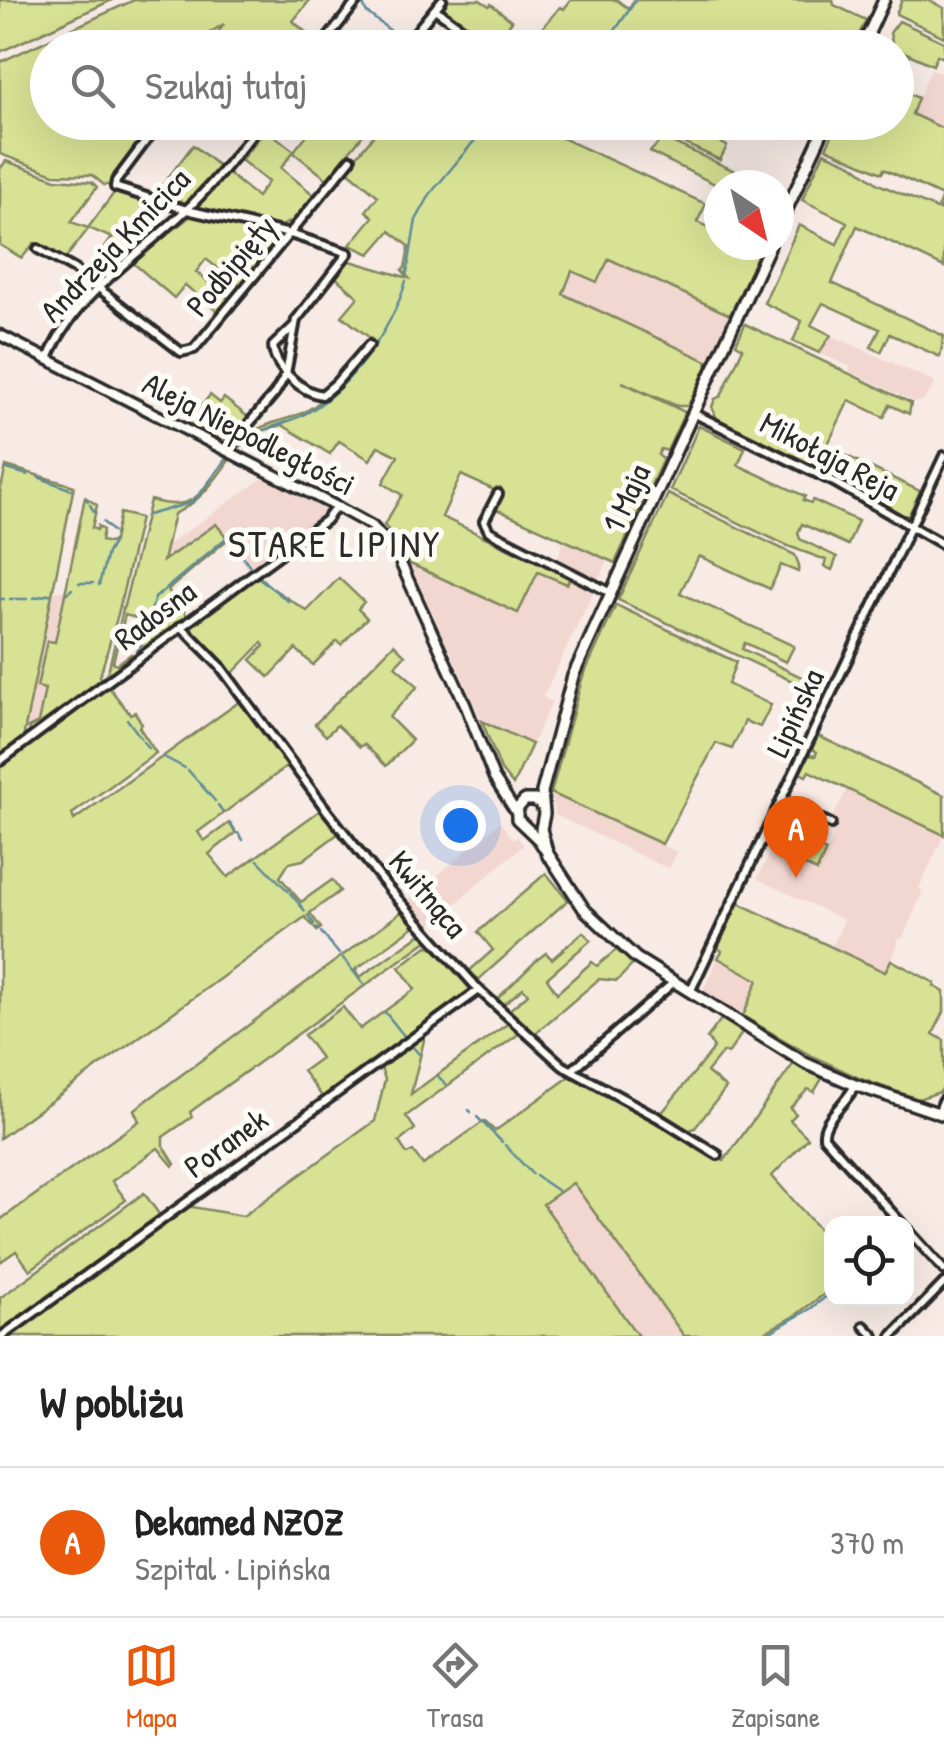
<!DOCTYPE html>
<html lang="pl">
<meta charset="utf-8">
<style>
:root{--surface:#fff;--page:#f2f2f2;--text:#222;--muted:#767676;--line:#e0e0e0;--accent:#ea580c}
body{margin:0;font-family:"Patrick Hand",sans-serif;background:var(--page);color:var(--text)}
.controls{position:absolute;right:30px;bottom:30px;display:grid;overflow:hidden;border-radius:20px;box-shadow:0 10px 40px #0002}
.controls button{width:90px;height:90px;display:grid;place-items:center;padding:0;border:0;border-bottom:2px solid var(--line);background:var(--surface);color:var(--text);font:50px sans-serif}
.compass{position:absolute;left:704px;top:170px;width:90px;height:90px;border-radius:50%;background:var(--surface);box-shadow:0 10px 40px #0002;rotate:145deg}
.you{position:absolute;left:460px;top:825px;width:35px;height:35px;margin:-25px;border:8px solid #fff;border-radius:50%;background:#1a73e8;box-shadow:0 0 0 15px #1a73e833}
.badge{display:grid;place-items:center;width:65px;height:65px;border-radius:50%;background:var(--accent);color:#fff;font-size:32px;font-weight:700}
.pin{position:absolute;translate:-50% -82px;filter:drop-shadow(0 2px 5px #0008)}
.pin::after{content:'';position:absolute;top:52px;width:35px;height:30px;background:inherit;clip-path:polygon(0 0,100% 0,50% 100%)}
.list{margin:0;padding:0;list-style:none}
h2{display:flex;justify-content:space-between;align-items:center;height:130px;margin:0;padding:0 40px;font-size:42px}
h2 small{font-size:32px;font-weight:400;color:var(--muted)}
.list li{display:grid;grid-template-columns:65px 1fr auto;gap:30px;align-items:center;box-sizing:border-box;height:150px;padding:0 40px;border-top:2px solid var(--line)}
.list b{display:block;font-size:38px;white-space:nowrap}
.list p{margin:0;font-size:32px;white-space:nowrap;color:var(--muted)}
.list em{font-size:32px;font-style:normal;color:var(--muted)}
.icon{flex:none;width:55px;height:55px;fill:none;stroke:currentColor;stroke-width:2;stroke-linecap:round;stroke-linejoin:round}
.map{position:relative;flex:none;width:944px;height:1336px;overflow:hidden}
.search{position:absolute;background:var(--surface);box-shadow:0 10px 40px #0002;left:30px;right:30px;top:30px;height:110px;display:flex;align-items:center;gap:25px;box-sizing:border-box;padding:0 35px;border-radius:55px;color:var(--muted);font-size:38px}
.sheet{height:280px;background:var(--surface)}
nav{display:flex;justify-content:space-around;align-items:center;box-sizing:border-box;height:140px;border-top:2px solid var(--line);background:var(--surface);font-size:28px;color:var(--muted)}
nav a{display:grid;justify-items:center;gap:5px}
nav .on{color:var(--accent)}
.map>svg:first-child{display:block}
.built{fill:#f2d7d1}
.green{fill:#d7e294;stroke:#818660;stroke-width:2.5}
.lines{fill:none;stroke-linecap:round;stroke-linejoin:round}
.stream{stroke:#5f8a99;stroke-width:2.5}
.minor-casing{stroke:#2b2b2b;stroke-width:14}
.tertiary-casing{stroke:#2b2b2b;stroke-width:15}
.secondary-casing{stroke:#2b2b2b;stroke-width:16}
.minor{stroke:#fdfcf7;stroke-width:6}
.tertiary{stroke:#fdfcf7;stroke-width:8}
.secondary{stroke:#fdfcf7;stroke-width:9}
.labels{text-anchor:middle;stroke-width:10;stroke-linejoin:round;paint-order:stroke}
.street-label{font-size:32px;fill:#2b2b2b;stroke:#fdfcf7}
.quarter-label{font-size:38px;letter-spacing:2.5px;fill:#2b2b2b;stroke:#fdfcf7}
</style>
<div class="map">
<svg width="944" height="1336" viewBox="0 0 944 1336">
<rect width="100%" height="100%" fill="#f8ebe6"/>
<filter id="ink" filterUnits="userSpaceOnUse"><feTurbulence type="fractalNoise" baseFrequency=".01" numOctaves="2"/><feDisplacementMap in="SourceGraphic" scale="20" xChannelSelector="R" yChannelSelector="G"/><feConvolveMatrix kernelMatrix="1 2 1 2 8 2 1 2 1" color-interpolation-filters="sRGB"/></filter>
<g filter="url(#ink)">
<g class="built">
<polygon points="931,69 944,75 944,129 912,114"/>
<polygon points="609,259 730,315 709,362 562,294 573,271"/>
<polygon points="831,335 935,382 931,390 923,401 915,402 849,371 850,367 819,353"/>
<polygon points="263,478 327,510 328,515 250,571 216,524 162,562 166,546"/>
<polygon points="564,539 608,560 596,585 573,574 574,570 557,561"/>
<polygon points="541,562 595,589 543,697 552,702 532,744 482,721 410,564 518,613"/>
<polygon points="66,590 38,723 24,731 52,592"/>
<polygon points="847,789 944,835 919,888 923,891 903,938 897,939 898,945 885,972 832,947 844,920 757,879 771,850 817,871 834,835 828,831 831,820"/>
<polygon points="551,793 677,852 669,869 555,815"/>
<polygon points="500,822 513,839 517,837 524,845 428,927 406,902"/>
<polygon points="718,958 759,980 743,1015 703,990"/>
<polygon points="573,1182 684,1336 638,1336 543,1204"/>
</g>
<g class="green">
<polygon points="0,0 112,0 0,52"/>
<polygon points="134,0 310,0 293,21 318,43 314,47 207,47 224,24 186,47 48,48 48,122 158,123 111,185 104,185 92,175 54,174 0,154 0,62"/>
<polygon points="446,0 480,0 489,6 491,4 512,21 492,46 444,12"/>
<polygon points="571,0 617,0 629,9 634,0 833,0 834,5 866,20 853,47 526,47 560,7 564,9"/>
<polygon points="902,0 928,0 944,8 944,37 896,14"/>
<polygon points="899,21 944,42 944,58 937,55 933,65 893,47 890,33"/>
<polygon points="897,88 918,98 912,114 944,129 944,210 938,207 942,196 884,169 882,173 826,148 838,123 896,122"/>
<path d="M290,123H530L706,204L697,222L719,232V245L754,248L753,252L757,256L730,315L609,259L597,282L572,271L563,294L709,362L688,406H677L622,382L685,412L667,451L661,449L658,455L663,459L615,563L496,509L503,494L461,475L442,517L570,577L567,584L538,572L518,613L408,563L397,540L384,525L402,495L383,483L398,456L378,446L370,460L339,441L330,454L282,425L259,432L239,447L236,445C253,424 285,422 306,411C333,396 356,366 375,342L342,316L358,297L334,276L347,260L409,278L402,270L405,268L409,246L390,231L370,254L350,245L373,217L366,211L378,196L346,169L379,129L371,125L327,179L293,152L281,168L314,195L292,221L277,228L197,208L196,203L217,180L229,174L257,197L268,182L241,160L266,129L294,151L306,136Z"/>
<polygon points="640,123 683,123 727,146 720,160"/>
<polygon points="663,138 733,170 726,185 719,186 650,152"/>
<polygon points="193,145 220,167 185,203 154,196"/>
<polygon points="824,152 852,164 878,184 944,212 944,267 857,226 832,283 944,336 940,357 890,334 881,352 871,347 880,329 823,303 811,325 831,335 819,353 793,341 802,321 764,303 799,225 837,244 847,222 802,200"/>
<polygon points="6,161 56,179 92,182 97,187 71,222 88,228 114,193 151,202 122,240 137,247 102,279 95,278 87,272 112,238 89,228 65,259 34,243 22,258 0,245 0,169"/>
<polygon points="192,215 284,237 260,268 239,285 206,259 196,272 229,299 218,312 185,285 174,298 132,262"/>
<polygon points="745,324 911,403 909,414 890,405 884,417 849,400 817,467 717,419 712,407 715,399 721,396 743,348 736,344"/>
<polygon points="210,395 220,403 224,398 248,417 232,436 224,440 188,423"/>
<polygon points="699,426 745,448 738,465 805,496 803,500 811,503 813,500 858,521 848,545 802,524 798,533 800,539 837,557 832,570 824,566 826,560 788,546 670,490"/>
<polygon points="832,449 920,491 909,515 902,517 824,470"/>
<path d="M227,457L230,459C213,483 200,502 174,514L163,561L216,524L228,539L168,590L188,617L138,655L136,651L141,647L147,621L125,615L113,662L117,664L131,654L135,659L106,679L150,500C196,514 202,491 227,457Z"/>
<polygon points="6,466 74,486 24,733 27,737 0,758 0,493"/>
<polygon points="668,494 795,555 799,565 798,572 781,565 770,589 699,556 680,593 794,646 786,662 745,643 742,649 823,687 820,694 618,600"/>
<polygon points="85,497 97,505 92,528 97,530 98,526 103,530 101,541 110,543 114,540 120,513 140,518 118,614 100,676 103,682 32,734 28,728 38,723 45,689 37,687 47,641 55,642"/>
<polygon points="258,575 269,586 307,611 339,578 364,602 358,609 367,618 341,645 337,641 313,665 296,649 269,677 251,660 264,646 262,643 230,676 193,635 189,625"/>
<polygon points="616,605 736,662 728,684 771,705 760,727 745,721 732,749 716,743 662,844 551,793 582,679"/>
<polygon points="394,644 405,655 395,666 418,686 389,717 412,740 386,766 364,744 360,747 337,725 326,736 315,724"/>
<polygon points="108,686 130,714 135,712 142,724 139,727 156,753 72,814 74,820 239,702 246,705 289,765 198,832 204,841 229,823 236,833 209,854 228,877 322,809 339,833 303,860 289,863 280,877 301,902 332,880 340,891 310,913 321,928 317,931 305,917 0,1138 0,764"/>
<polygon points="482,721 532,744 513,785 501,770"/>
<polygon points="818,736 944,795 944,835 809,771 806,776 800,773 809,755 815,756 817,752 812,749"/>
<polygon points="780,830 826,851 817,871 771,850"/>
<polygon points="546,873 568,900 477,981 468,972 493,950 478,932"/>
<polygon points="738,903 885,972 891,960 935,983 934,986 944,992 944,1012 933,1034 944,1040 944,1085 940,1092 918,1099 861,1079 808,1054 743,1016 758,980 718,958 722,951 718,948"/>
<polygon points="404,910 416,925 355,970 360,977 422,933 428,940 190,1112 192,1117 163,1137 163,1145 175,1164 173,1166 158,1148 112,1181 126,1200 30,1270 16,1251 0,1262 0,1220 139,1121 134,1110"/>
<polygon points="583,932 591,940 547,978 557,993 592,962 597,966 616,950 634,963 617,981 599,979 532,1036 507,1012 528,994 523,988 502,1006 496,1000 538,959 546,953 552,959"/>
<polygon points="427,946 432,947 473,986 473,991 324,1099 303,1071 321,1058 304,1035 343,1007 360,1029 415,989 399,967"/>
<polygon points="722,1018 744,1030 728,1054 723,1052 707,1072 726,1088 695,1128 685,1132 660,1115 714,1048 707,1038"/>
<polygon points="510,1022 520,1033 406,1116 415,1129 399,1142 407,1154 413,1151 423,1165 484,1121 495,1131 572,1075 659,1120 724,1161 794,1063 823,1077 814,1092 808,1089 790,1108 796,1114 790,1120 808,1138 772,1176 831,1243 831,1289 796,1315 758,1336 684,1336 573,1183 543,1204 638,1336 9,1336 187,1206 243,1216 375,1121 385,1079 380,1065 426,1032 411,1094"/>
<polygon points="144,1193 161,1217 0,1333 0,1298"/>
</g>
<g class="lines">
<g class="stream">
<polyline points="362,1 366,12 413,48"/>
<polyline points="603,48 636,0"/>
<polyline points="407,273 416,220 431,193 490,122"/>
<path d="M239,444C258,428 281,426 303,415C349,391 392,329 406,281"/>
<polyline points="7,469 28,475"/>
<polyline points="38,477 72,490"/>
<polyline points="86,499 88,501"/>
<polyline points="90,505 95,513"/>
<polyline points="148,515 193,502 227,459"/>
<polyline points="103,522 113,532"/>
<polyline points="229,537 252,569"/>
<polyline points="258,577 288,601"/>
<polyline points="79,583 93,583"/>
<polyline points="99,585 107,553 114,541"/>
<polyline points="67,593 72,589"/>
<polyline points="34,598 50,594"/>
<polyline points="0,599 4,599"/>
<polyline points="10,599 27,599"/>
<polyline points="138,653 155,598 226,538"/>
<polyline points="116,669 132,658"/>
<polyline points="108,676 112,672"/>
<polyline points="50,718 100,682"/>
<polyline points="127,719 141,738"/>
<polyline points="31,732 44,723"/>
<polyline points="21,738 25,735"/>
<polyline points="143,741 148,748"/>
<polyline points="0,755 16,742"/>
<polyline points="164,757 185,768"/>
<polyline points="188,770 215,801"/>
<polyline points="218,805 223,812"/>
<polyline points="231,824 235,830"/>
<polyline points="238,833 243,840"/>
<polyline points="258,860 288,891"/>
<polyline points="290,893 305,911"/>
<polyline points="308,915 314,924"/>
<polyline points="317,928 318,930"/>
<polyline points="321,932 339,954"/>
<polyline points="342,957 365,986"/>
<polyline points="385,1012 405,1037"/>
<polyline points="411,1045 419,1054"/>
<polyline points="438,1076 446,1085"/>
<polyline points="469,1110 471,1112"/>
<polyline points="477,1117 502,1142"/>
<polyline points="505,1145 532,1174"/>
<polyline points="536,1176 558,1191"/>
<polyline points="767,1334 810,1309 832,1292"/>
<polyline points="762,1336 763,1336"/>
</g>
<defs>
<g id="minor">
<polyline points="435,9 489,48"/>
<polyline points="411,38 442,0"/>
<polyline points="320,48 358,0"/>
<polyline points="160,122 116,181 115,187 187,210 290,234 348,253 296,320 286,374 275,393 226,451"/>
<polyline points="38,249 74,269 181,352 194,349 351,159"/>
<path d="M294,326L273,346C274,367 301,392 322,395L336,383L369,345"/>
<path d="M48,359C72,297 138,256 185,211C213,185 237,153 262,122"/>
<polyline points="693,413 834,482 944,545"/>
<polyline points="498,494 484,521 489,531 609,592"/>
<polyline points="181,626 220,666 328,812 389,889 479,990 563,1066 657,1117 718,1155"/>
<polyline points="0,761 326,520 336,507"/>
<polyline points="781,800 831,824"/>
<polyline points="690,992 944,456"/>
<polyline points="572,1070 674,982"/>
<path d="M855,1085C847,1104 822,1118 824,1137L902,1224"/>
<polyline points="938,1113 944,1099"/>
<polyline points="906,1228 944,1270"/>
<polyline points="864,1326 874,1336"/>
<polyline points="2,1336 479,990"/>
<polyline points="892,1336 944,1283"/>
</g>
<polyline id="tertiary" points="0,335 341,509 372,526 396,553 465,704 494,778 516,812"/>
<g id="secondary">
<polyline points="862,48 884,0"/>
<polyline points="779,226 827,122"/>
<polyline points="543,807 535,800 525,800 517,809 517,819 539,840 584,909 636,958 805,1063 855,1085 944,1115"/>
<polyline points="548,856 541,829 544,814 542,792 573,676 770,245"/>
</g>
</defs>
<use href="#minor" class="minor-casing"/>
<use href="#tertiary" class="tertiary-casing"/>
<use href="#secondary" class="secondary-casing"/>
<use href="#minor" class="minor"/>
<use href="#tertiary" class="tertiary"/>
<use href="#secondary" class="secondary"/>
</g>
</g>
<g class="labels">
<g class="street-label">
<text transform="translate(115 245) rotate(-46)" y="11">Andrzeja Kmicica</text>
<text transform="translate(231 266) rotate(-50)" y="11">Podbipięty</text>
<text transform="translate(249 434) rotate(27)" y="11">Aleja Niepodległości</text>
<text transform="translate(830 456) rotate(28)" y="11">Mikołaja Reja</text>
<text transform="translate(626 498) rotate(-65)" y="11">1 Maja</text>
<text transform="translate(155 615) rotate(-37)" y="11">Radosna</text>
<text transform="translate(795 713) rotate(-65)" y="11">Lipińska</text>
<text transform="translate(428 894) rotate(50)" y="11">Kwitnąca</text>
<text transform="translate(226 1143) rotate(-36)" y="11">Poranek</text>
</g>
<g class="quarter-label">
<text x="335" y="557">STARE LIPINY</text>
</g>
</g>
</svg>
<div class="controls">
<button><svg class="icon" aria-label="locate" viewBox="0 0 24 24"><circle cx="12" cy="12" r="6"/><path d="M12 2v4M12 18v4M2 12h4M18 12h4"/></svg></button>
</div>
<svg class="compass" viewBox="-18 -18 36 36"><path d="M0-13l5 13h-10z" fill="#e53935"/><path d="M0 13l5-13h-10z" fill="#767676"/></svg>
<div class="you"></div>
<div class="pin badge" style="left:796px;top:878px">A</div>
<div class="search"><svg class="icon" aria-label="search" viewBox="0 0 24 24"><circle cx="10" cy="10" r="6"/><path d="M15 15l6 6"/></svg>Szukaj tutaj</div>
</div>
<section class="sheet">
<h2>W pobliżu<small></small></h2>
<ul class="list">
<li><span class="badge">A</span><div><b>Dekamed NZOZ</b><p>Szpital · Lipińska</p></div><em>370 m</em></li>
</ul>
</section>
<nav>
<a class="on"><svg class="icon" aria-label="map" viewBox="0 0 24 24"><path d="M3 6l6-2 6 2 6-2v14l-6 2-6-2-6 2zM9 4v14M15 6v14"/></svg>Mapa</a>
<a><svg class="icon" aria-label="directions" viewBox="0 0 24 24"><path d="M12 3l9 9-9 9-9-9zM9 14v-3h6M13 9l2 2-2 2"/></svg>Trasa</a>
<a><svg class="icon" aria-label="saved" viewBox="0 0 24 24"><path d="M7 4h10v16l-5-4-5 4z"/></svg>Zapisane</a>
</nav>
